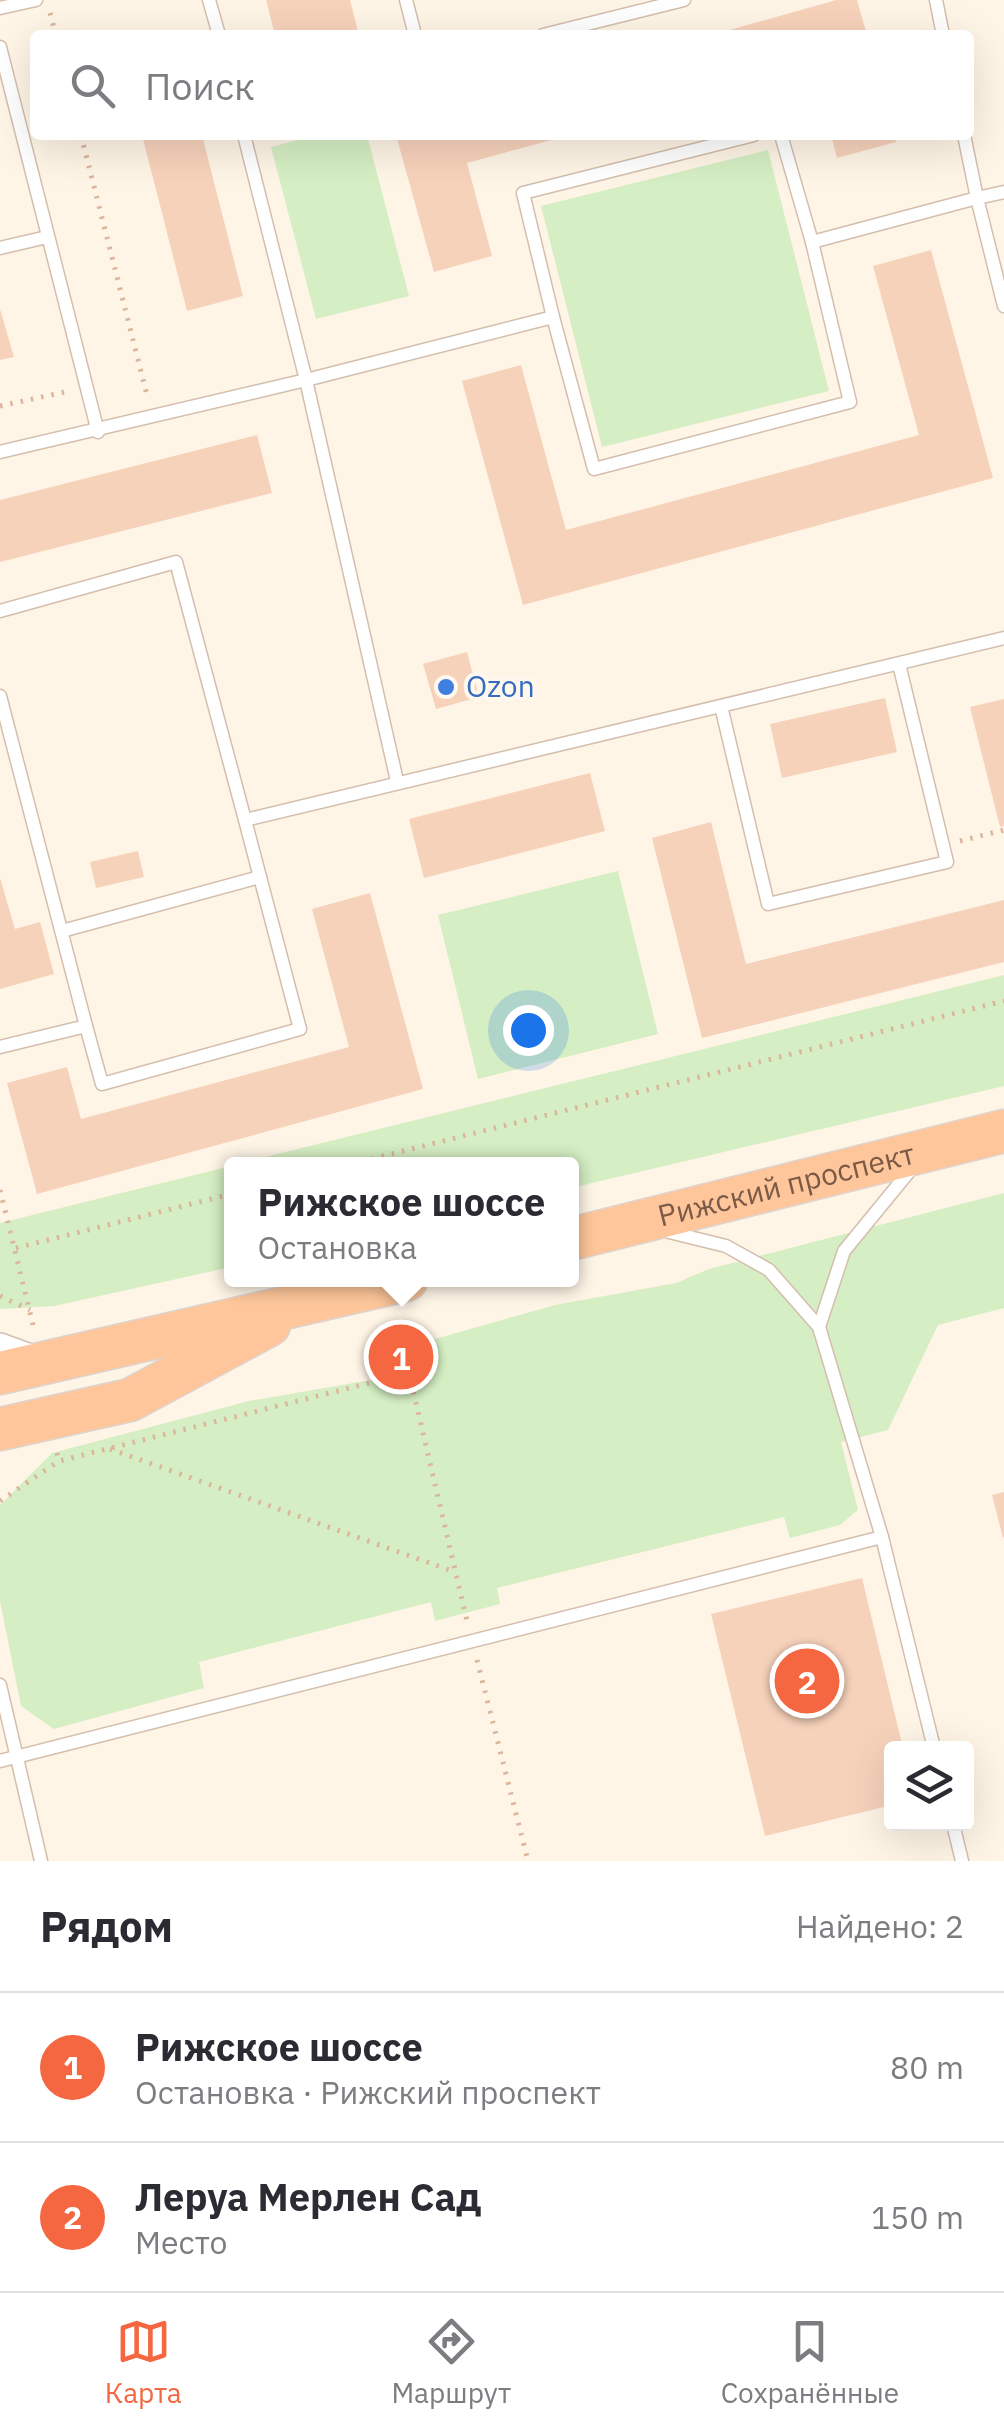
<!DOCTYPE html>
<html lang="ru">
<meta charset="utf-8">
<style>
:root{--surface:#fff;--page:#f2f2f3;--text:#2b2b33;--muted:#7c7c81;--line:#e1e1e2;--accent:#f46740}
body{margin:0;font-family:"IBM Plex Sans",sans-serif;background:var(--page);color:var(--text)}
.controls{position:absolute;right:30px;bottom:30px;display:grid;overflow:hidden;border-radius:10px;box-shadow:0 10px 40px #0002}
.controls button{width:90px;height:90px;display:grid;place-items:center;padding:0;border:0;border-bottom:2px solid var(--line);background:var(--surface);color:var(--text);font:50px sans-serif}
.you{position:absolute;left:528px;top:1030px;width:35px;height:35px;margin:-25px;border:8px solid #fff;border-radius:50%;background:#1a73e8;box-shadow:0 0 0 15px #1a73e833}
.badge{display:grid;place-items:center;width:65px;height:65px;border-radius:50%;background:var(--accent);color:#fff;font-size:32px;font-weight:700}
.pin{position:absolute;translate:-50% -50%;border:5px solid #fff;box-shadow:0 2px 10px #0006}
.popup{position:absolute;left:224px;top:1157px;width:355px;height:130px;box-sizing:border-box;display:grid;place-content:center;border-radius:10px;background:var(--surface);filter:drop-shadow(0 2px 8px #0005);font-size:32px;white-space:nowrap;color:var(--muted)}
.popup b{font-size:38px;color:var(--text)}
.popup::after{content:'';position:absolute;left:50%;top:100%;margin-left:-20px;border:20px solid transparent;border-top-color:var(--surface)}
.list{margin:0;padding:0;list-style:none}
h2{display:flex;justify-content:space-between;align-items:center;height:130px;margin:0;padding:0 40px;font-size:42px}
h2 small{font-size:32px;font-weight:400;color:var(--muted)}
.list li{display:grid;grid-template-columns:65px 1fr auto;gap:30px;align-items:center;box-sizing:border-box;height:150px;padding:0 40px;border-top:2px solid var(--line)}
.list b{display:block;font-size:38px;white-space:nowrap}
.list p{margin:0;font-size:32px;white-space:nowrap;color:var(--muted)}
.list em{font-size:32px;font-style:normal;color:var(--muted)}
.icon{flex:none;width:55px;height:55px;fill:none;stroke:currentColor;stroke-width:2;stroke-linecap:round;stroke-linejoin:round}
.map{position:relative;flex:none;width:1004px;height:1861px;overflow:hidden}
.search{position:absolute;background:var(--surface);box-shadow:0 10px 40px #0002;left:30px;right:30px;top:30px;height:110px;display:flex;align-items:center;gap:25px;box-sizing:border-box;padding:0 35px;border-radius:10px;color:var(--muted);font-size:38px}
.sheet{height:430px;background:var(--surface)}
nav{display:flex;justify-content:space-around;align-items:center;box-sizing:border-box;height:140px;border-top:2px solid var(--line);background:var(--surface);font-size:28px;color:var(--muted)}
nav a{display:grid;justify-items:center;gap:5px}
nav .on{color:var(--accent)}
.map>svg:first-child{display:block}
.green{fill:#d5eec3}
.building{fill:#f7d2bb}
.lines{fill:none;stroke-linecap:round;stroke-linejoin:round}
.service-casing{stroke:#d4bead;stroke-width:15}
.minor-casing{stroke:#d4bead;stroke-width:28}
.trunk-casing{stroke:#ddd4cf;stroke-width:45}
.path{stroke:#dcb59d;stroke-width:5;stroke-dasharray:2.5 8;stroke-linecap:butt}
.service{stroke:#fff;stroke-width:12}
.minor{stroke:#fff;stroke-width:25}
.trunk{stroke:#fec69a;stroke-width:42}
.shop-dot{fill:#3f7fe0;stroke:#fff8ef;stroke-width:4}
.labels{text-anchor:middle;stroke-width:8;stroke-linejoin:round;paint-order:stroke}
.shop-label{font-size:30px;fill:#366cbe;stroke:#fff8ef;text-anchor:start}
.street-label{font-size:30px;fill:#7b5a48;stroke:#fff8ef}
</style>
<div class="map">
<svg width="1004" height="1861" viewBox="0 0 1004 1861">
<rect width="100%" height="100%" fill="#fef5e6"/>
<g class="green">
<polygon points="317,135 367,135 409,296 316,319 271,147"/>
<polygon points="768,150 829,391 602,447 541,206"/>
<polygon points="618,871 658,1034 478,1079 438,915"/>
<polygon points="1004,975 1004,1086 571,1188 571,1164 237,1164"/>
<polygon points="231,1166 231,1267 54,1306 0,1309 0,1223"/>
<polygon points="1004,1193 1004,1308 938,1325 888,1430 841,1442 858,1510 840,1525 790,1538 784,1517 497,1588 500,1604 435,1621 431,1602 199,1662 204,1688 54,1729 21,1706 0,1601 0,1505 52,1453 249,1401 365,1381 424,1377 435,1339 555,1305 676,1283 709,1269"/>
</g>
<g class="building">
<polygon points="266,0 350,0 359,35 275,35"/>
<polygon points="836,0 857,0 867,35 712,35"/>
<polygon points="142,135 202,135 243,296 187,311"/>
<polygon points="396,135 566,135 566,136 467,163 492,256 434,272"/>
<polygon points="831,135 894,135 896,142 837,158"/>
<polygon points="931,250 993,478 523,605 462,381 521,365 566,530 919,435 873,266"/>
<polygon points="0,309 14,357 0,360"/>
<polygon points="257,435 272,493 0,562 0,500"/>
<polygon points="467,652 479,697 436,709 423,664"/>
<polygon points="885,698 897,752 782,778 770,724"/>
<polygon points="1004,699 1004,826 1000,827 970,707"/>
<polygon points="590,773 605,831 424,878 409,819"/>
<polygon points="711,822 746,964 1004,900 1004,962 702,1038 652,838"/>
<polygon points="138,851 144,877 96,888 90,862"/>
<polygon points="0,878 15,929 40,922 54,974 0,989"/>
<polygon points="370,893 423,1089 37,1194 7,1083 67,1067 81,1119 349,1047 312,909"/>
<polygon points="1004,1492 1004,1537 1003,1538 992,1495"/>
<polygon points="862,1578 903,1748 892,1748 892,1805 765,1836 711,1614"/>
</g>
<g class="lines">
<defs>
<g id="service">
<polyline points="209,0 219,35"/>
<polyline points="406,0 415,35"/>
<polyline points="936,0 943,35"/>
<polyline points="0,8 36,0"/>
<polyline points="543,35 684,0"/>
<polyline points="0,47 98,432"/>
<polyline points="244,135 306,380 553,317 523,193 754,135"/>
<polyline points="781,135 812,242 977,198 964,135"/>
<polyline points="1004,192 977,198 1004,306"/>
<polyline points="0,248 47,237"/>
<polyline points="553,317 594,469 850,402 812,242"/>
<polyline points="0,452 306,380 397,781"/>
<polyline points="0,611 176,562 245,820"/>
<polyline points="0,696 86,1026"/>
<polyline points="721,706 768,904 947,862 899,664"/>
<polyline points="62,931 260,877"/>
<polyline points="0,1047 86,1026 102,1084 300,1029 245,820 1004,638"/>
<polyline points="665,1231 726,1246 769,1270 819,1327 882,1537 934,1748"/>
<polyline points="819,1327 844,1251 912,1168"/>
<polyline points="0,1685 41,1861"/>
<polyline points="0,1761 882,1537"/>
<polyline points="953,1824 962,1861"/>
</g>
<polyline id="minor" points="0,1346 41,1361"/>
<g id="trunk">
<path id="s1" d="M571,1239L1004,1131"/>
<polyline points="0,1373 406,1280"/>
<polyline points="0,1429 130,1400 269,1325"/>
</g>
</defs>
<use href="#service" class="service-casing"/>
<use href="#minor" class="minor-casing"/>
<use href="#trunk" class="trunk-casing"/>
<g class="path">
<polyline points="50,13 56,35"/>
<polyline points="81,135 148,399"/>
<polyline points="0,406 65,392"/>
<polyline points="960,841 1004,830"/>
<polyline points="351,1164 1004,1001"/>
<polyline points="0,1190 34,1329"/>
<polyline points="16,1248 231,1194"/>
<polyline points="0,1296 30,1310"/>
<polyline points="110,1449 455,1572"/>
<polyline points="57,1453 59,1461 409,1373 467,1621"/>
<polyline points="0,1501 59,1461"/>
<polyline points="477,1660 528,1861"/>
</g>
<use href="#service" class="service"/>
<use href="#minor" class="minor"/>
<use href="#trunk" class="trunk"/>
</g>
<circle class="shop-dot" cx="446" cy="687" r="10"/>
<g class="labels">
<g class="shop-label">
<text x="466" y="697">Ozon</text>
</g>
<g class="street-label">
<text dy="10" stroke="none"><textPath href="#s1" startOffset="222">Рижский проспект</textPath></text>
</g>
</g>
</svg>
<div class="controls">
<button><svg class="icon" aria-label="layers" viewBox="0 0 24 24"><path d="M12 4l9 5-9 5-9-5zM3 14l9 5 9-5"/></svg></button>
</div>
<div class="you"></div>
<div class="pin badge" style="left:401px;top:1357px">1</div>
<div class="popup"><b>Рижское шоссе</b>Остановка</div>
<div class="pin badge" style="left:807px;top:1681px">2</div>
<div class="search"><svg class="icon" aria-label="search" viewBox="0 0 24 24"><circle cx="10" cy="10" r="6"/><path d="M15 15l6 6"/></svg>Поиск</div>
</div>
<section class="sheet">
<h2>Рядом<small>Найдено: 2</small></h2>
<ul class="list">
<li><span class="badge">1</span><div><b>Рижское шоссе</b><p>Остановка · Рижский проспект</p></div><em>80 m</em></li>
<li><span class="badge">2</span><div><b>Леруа Мерлен Сад</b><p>Место</p></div><em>150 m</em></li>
</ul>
</section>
<nav>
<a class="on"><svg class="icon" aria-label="map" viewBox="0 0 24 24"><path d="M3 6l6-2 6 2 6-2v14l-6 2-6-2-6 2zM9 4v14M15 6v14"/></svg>Карта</a>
<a><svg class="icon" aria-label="directions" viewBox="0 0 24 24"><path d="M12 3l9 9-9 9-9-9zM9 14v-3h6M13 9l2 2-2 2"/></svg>Маршрут</a>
<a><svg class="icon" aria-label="saved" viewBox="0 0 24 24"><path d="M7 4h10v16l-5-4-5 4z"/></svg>Сохранённые</a>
</nav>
